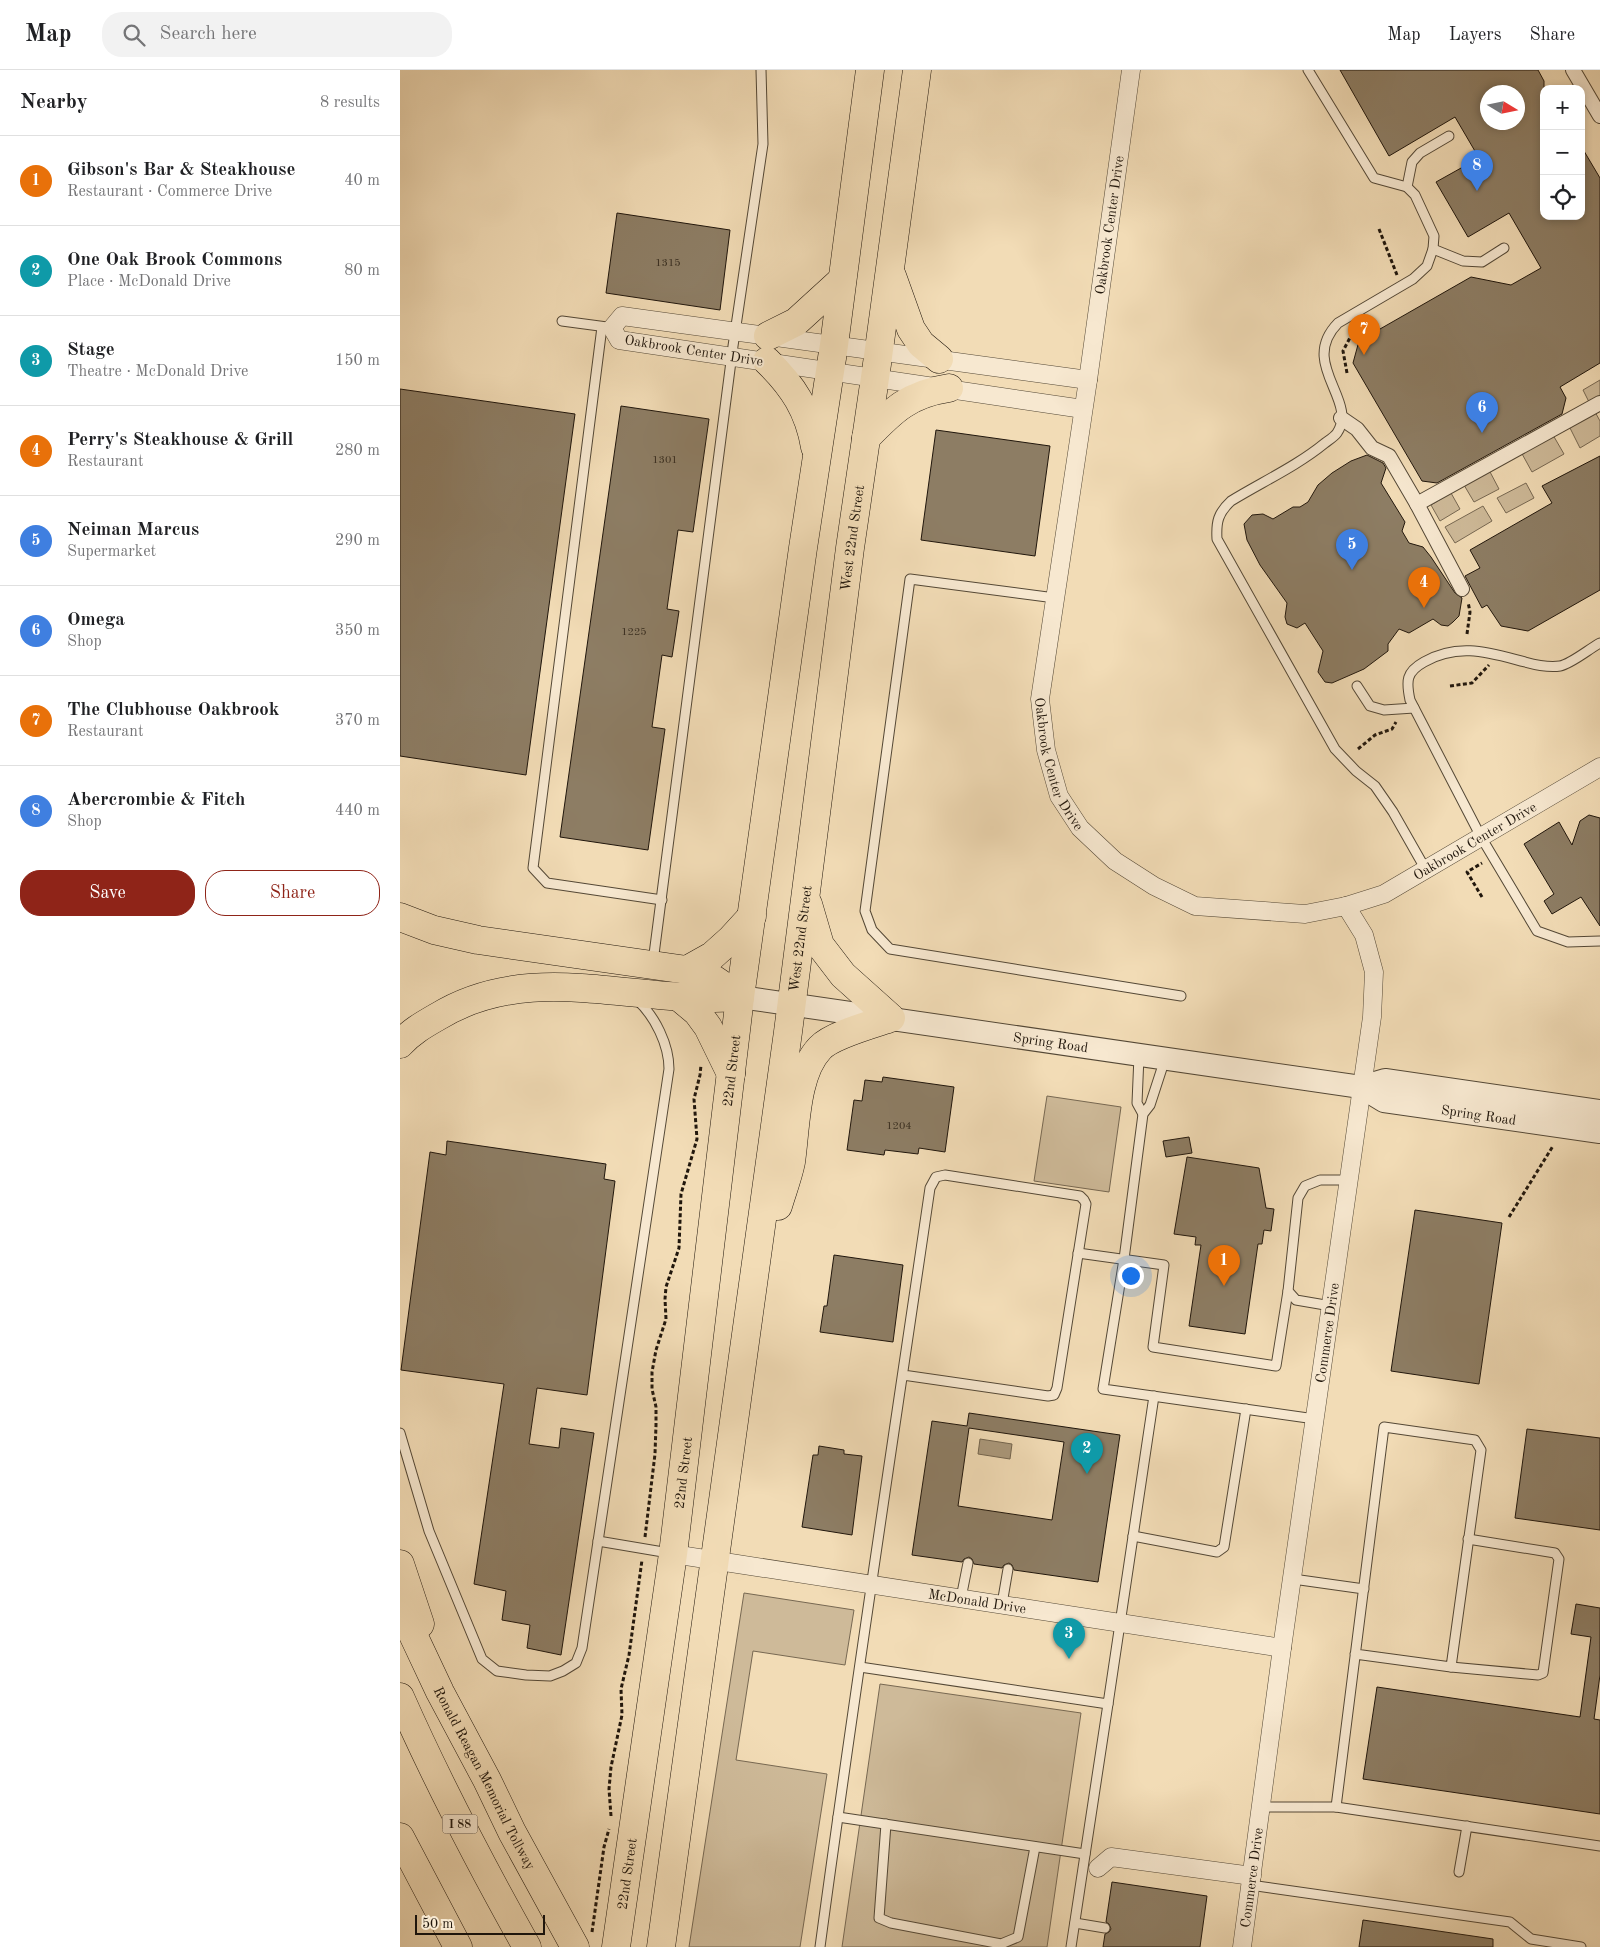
<!DOCTYPE html>
<meta charset="utf-8">
<style>
:root{--surface:#fff;--page:#f2f2f2;--text:#202124;--muted:#757577;--line:#e0e0e0;--accent:#8f2418}
body{margin:0;font-family:"Old Standard TT",serif;background:var(--page);color:var(--text)}
.controls{position:absolute;right:15px;top:15px;display:grid;overflow:hidden;border-radius:10px;box-shadow:0 2px 8px #0003}
.controls button{width:45px;height:45px;display:grid;place-items:center;padding:0;border:0;border-bottom:1px solid var(--line);background:var(--surface);color:var(--text);font:25px sans-serif}
.compass{position:absolute;left:1080px;top:15px;width:45px;height:45px;border-radius:50%;background:var(--surface);box-shadow:0 2px 8px #0003;rotate:100deg}
.scale{position:absolute;left:15px;bottom:12px;width:130px;box-sizing:border-box;padding-left:5px;border:2px solid #20160c;border-top:0;font-size:14px;line-height:18px;white-space:nowrap;color:#20160c;-webkit-text-stroke:4px #f7e8d0;paint-order:stroke}
.you{position:absolute;left:730px;top:1205px;width:18px;height:18px;margin:-12px;border:4px solid #fff;border-radius:50%;background:#1a73e8;box-shadow:0 0 0 8px #1a73e833}
.badge{display:grid;place-items:center;width:32px;height:32px;border-radius:50%;background:var(--accent);color:#fff;font-size:16px;font-weight:700}
.pin{position:absolute;translate:-50% -41px;filter:drop-shadow(0 1px 2px #0008)}
.pin::after{content:'';position:absolute;top:26px;width:18px;height:15px;background:inherit;clip-path:polygon(0 0,100% 0,50% 100%)}
.list{margin:0;padding:0;list-style:none}
h2{display:flex;justify-content:space-between;align-items:center;height:65px;margin:0;padding:0 20px;font-size:21px}
h2 small{font-size:16px;font-weight:400;color:var(--muted)}
.list li{display:grid;grid-template-columns:32px 1fr auto;gap:15px;align-items:center;box-sizing:border-box;height:90px;padding:0 20px;border-top:1px solid var(--line)}
.list b{display:block;font-size:19px;white-space:nowrap}
.list p{margin:0;font-size:16px;white-space:nowrap;color:var(--muted)}
.list em{font-size:16px;font-style:normal;color:var(--muted)}
.actions{display:flex;gap:10px;padding:15px 20px}
.actions a{flex:1;padding:11px 0;border:1px solid var(--accent);border-radius:20px;text-align:center;font-size:18px;color:var(--accent)}
.actions .main{background:var(--accent);color:#fff}
.icon{flex:none;width:28px;height:28px;fill:none;stroke:currentColor;stroke-width:2;stroke-linecap:round;stroke-linejoin:round}
.map{position:relative;flex:none;width:1200px;height:1877px;overflow:hidden}
header{display:flex;align-items:center;gap:30px;box-sizing:border-box;height:70px;padding:0 25px;background:var(--surface);border-bottom:1px solid var(--line)}
header strong{font-size:24px}
nav{display:flex;gap:28px;margin-inline-start:auto;font-size:18px}
.search{width:350px;height:45px;background:var(--page);display:flex;align-items:center;gap:12px;box-sizing:border-box;padding:0 18px;border-radius:20px;color:var(--muted);font-size:19px}
main{display:flex}
aside{flex:1;background:var(--surface)}
.map>svg:first-child{display:block}
.green{fill:#ceba99;stroke:#776852}
.water{fill:#ab997c;stroke:#73654f}
.building{fill:#8d7d64;stroke:#20160c;fill-rule:evenodd}
.lines{fill:none;stroke-linecap:round;stroke-linejoin:round}
.service-casing{stroke:#544836;stroke-width:11}
.pedestrian-casing{stroke:#544836;stroke-width:16}
.minor-casing{stroke:#544836;stroke-width:19}
.tertiary-casing{stroke:#544836;stroke-width:24}
.primary-casing{stroke:#20160c;stroke-width:29}
.motorway-casing{stroke:#20160c;stroke-width:29}
.path{stroke:#20160c;stroke-width:3;stroke-dasharray:4 2.5;stroke-linecap:butt}
.service{stroke:#f7e8d0;stroke-width:9}
.pedestrian{stroke:#f7e8d0;stroke-width:14}
.minor{stroke:#f7e8d0;stroke-width:18}
.tertiary{stroke:#f7e8d0;stroke-width:22}
.primary{stroke:#f2dcb6;stroke-width:28}
.motorway{stroke:#f2dcb6;stroke-width:28}
.labels{text-anchor:middle;stroke-width:4;stroke-linejoin:round;paint-order:stroke}
.number-label{font-size:11px;fill:#3b3022}
.shield{fill:#f7e8d0;stroke:#605547;stroke-width:1}
.shield-label{font-size:12px;font-weight:bold;fill:#20160c}
.street-label{font-size:14px;fill:#20160c;stroke:#f7e8d0}
</style>
<header>
<strong>Map</strong>
<div class="search"><svg class="icon" aria-label="search" viewBox="0 0 24 24"><circle cx="10" cy="10" r="6"/><path d="M15 15l6 6"/></svg>Search here</div>
<nav><a>Map</a><a>Layers</a><a>Share</a></nav>
</header>
<main>
<aside>
<h2>Nearby<small>8 results</small></h2>
<ul class="list">
<li><span class="badge" style="background:#e8710a">1</span><div><b>Gibson's Bar &amp; Steakhouse</b><p>Restaurant · Commerce Drive</p></div><em>40 m</em></li>
<li><span class="badge" style="background:#0f9aa8">2</span><div><b>One Oak Brook Commons</b><p>Place · McDonald Drive</p></div><em>80 m</em></li>
<li><span class="badge" style="background:#0f9aa8">3</span><div><b>Stage</b><p>Theatre · McDonald Drive</p></div><em>150 m</em></li>
<li><span class="badge" style="background:#e8710a">4</span><div><b>Perry's Steakhouse &amp; Grill</b><p>Restaurant</p></div><em>280 m</em></li>
<li><span class="badge" style="background:#3f7fe0">5</span><div><b>Neiman Marcus</b><p>Supermarket</p></div><em>290 m</em></li>
<li><span class="badge" style="background:#3f7fe0">6</span><div><b>Omega</b><p>Shop</p></div><em>350 m</em></li>
<li><span class="badge" style="background:#e8710a">7</span><div><b>The Clubhouse Oakbrook</b><p>Restaurant</p></div><em>370 m</em></li>
<li><span class="badge" style="background:#3f7fe0">8</span><div><b>Abercrombie &amp; Fitch</b><p>Shop</p></div><em>440 m</em></li>
</ul>
<div class="actions"><a class="main">Save</a><a>Share</a></div>
</aside>
<div class="map">
<svg width="1200" height="1877" viewBox="0 0 1200 1877">
<rect width="100%" height="100%" fill="#f2dcb6"/>
<filter id="stains"><feTurbulence type="fractalNoise" baseFrequency=".004" numOctaves="4"/><feColorMatrix values="0 0 0 0 .2 0 0 0 0 .09 0 0 0 0 .02 0 0 0 .5 -.17"/></filter>
<radialGradient id="worn" r=".72"><stop offset=".6" stop-color="#630" stop-opacity="0"/><stop offset="1" stop-color="#630" stop-opacity=".3"/></radialGradient>
<g class="green">
<polygon points="1200,310 1200,328 1190,334 1183,320"/>
<polygon points="1194,340 1200,351 1200,366 1180,378 1169,356"/>
<polygon points="1153,365 1164,384 1132,402 1121,382"/>
<polygon points="1089,400 1099,419 1074,432 1064,415"/>
<polygon points="1126,413 1134,428 1106,443 1097,428"/>
<polygon points="1051,423 1060,439 1040,451 1031,435"/>
<polygon points="1083,436 1092,451 1055,473 1045,457"/>
<polygon points="647,1026 721,1037 709,1122 634,1111"/>
<polygon points="344,1523 454,1540 445,1595 353,1581 336,1690 427,1704 400,1877 289,1877"/>
<polygon points="480,1614 681,1643 647,1877 442,1877"/>
</g>
<polygon class="water" points="580,1369 612,1374 610,1389 578,1384"/>
<g class="building">
<path d="M940,0H1138L1144,11V146H1181V76L1200,108V293L1160,317L1166,328L1162,344L1037,413L1022,411L953,293L959,271L1071,207L1111,215L1141,198L1109,143L1068,167L1036,112L1079,88L1055,47L989,86ZM1088,22H1118V52H1088Z"/>
<polygon points="217,143 330,160 320,240 206,223"/>
<polygon points="0,319 175,344 126,705 0,686"/>
<polygon points="221,336 309,349 293,462 278,460 267,539 279,541 272,587 262,585 252,657 265,659 248,780 160,767"/>
<polygon points="536,360 650,376 635,486 521,470"/>
<polygon points="967,385 983,393 986,398 981,413 1005,452 1002,461 1009,473 1023,477 1031,487 1055,523 1062,528 1059,546 1053,552 1048,556 1041,555 1033,549 1009,563 999,559 988,574 988,581 964,599 932,613 925,612 918,602 923,581 905,553 897,558 887,554 885,547 887,533 860,495 847,470 844,454 852,445 863,444 873,449 893,437 900,437 908,432 918,415 932,403 951,391"/>
<polygon points="1200,386 1200,520 1128,561 1101,556 1087,535 1082,538 1065,506 1080,498 1070,480 1152,433 1142,416"/>
<polygon points="1189,745 1200,748 1200,856 1181,827 1152,844 1144,831 1154,824 1124,774 1159,752 1172,775 1180,751"/>
<polygon points="483,1007 554,1017 545,1082 519,1078 518,1084 485,1080 484,1085 447,1080 454,1030 462,1031 465,1010 482,1012"/>
<polygon points="789,1067 792,1083 766,1087 763,1071"/>
<polygon points="47,1071 206,1094 204,1109 215,1111 187,1325 137,1318 129,1374 159,1378 161,1358 194,1363 161,1585 127,1578 130,1555 102,1550 106,1521 74,1514 104,1314 1,1300 30,1082 46,1085"/>
<polygon points="787,1087 859,1098 866,1138 874,1139 871,1161 864,1160 862,1174 858,1174 845,1264 789,1256 801,1175 795,1175 796,1167 774,1164"/>
<polygon points="1015,1140 1102,1153 1079,1314 991,1301"/>
<polygon points="434,1185 503,1195 493,1272 420,1262 424,1236 427,1236"/>
<path d="M569,1343L720,1365L698,1512L614,1500L612,1495L609,1493L604,1495L602,1498L574,1494L572,1489L569,1487L564,1489L562,1492L512,1485L532,1351L567,1356ZM569,1358L664,1372L652,1450L558,1436Z"/>
<polygon points="1127,1359 1200,1368 1200,1460 1115,1448"/>
<polygon points="419,1376 444,1380 444,1384 462,1386 452,1465 402,1457 413,1385 418,1385"/>
<polygon points="1176,1534 1200,1538 1200,1605 1194,1649 1200,1650 1200,1744 963,1709 977,1617 1180,1647 1191,1567 1171,1564"/>
<polygon points="712,1812 807,1826 800,1877 703,1877 705,1864 709,1862 711,1859 709,1854 706,1852"/>
<polygon points="963,1850 1093,1869 1093,1877 959,1877"/>
</g>
<g class="lines">
<defs>
<g id="service">
<path d="M908,0L974,108L1007,117L1015,125L1034,166L1033,179L1027,196L1013,209L938,253C898,294 959,330 937,363C934,367 929,370 925,373C897,396 862,412 831,431C818,443 816,452 817,469L935,679L956,701L975,716L993,742L1026,800"/>
<polyline points="1007,117 1012,92 1020,83 1049,66"/>
<polyline points="1033,179 1063,191 1082,192 1104,178"/>
<polyline points="162,251 207,257"/>
<polyline points="202,257 133,798 147,813 262,830"/>
<polyline points="655,528 510,509 465,841 472,860 490,879 781,926"/>
<path d="M1200,573C1189,579 1171,594 1160,596C1148,598 1136,595 1125,592C1090,583 1059,572 1024,592C1006,602 1006,611 1010,630L1081,767L1137,861L1168,872L1200,871"/>
<polyline points="957,616 970,636 984,640 1014,638"/>
<polyline points="253,892 333,276 363,74 361,0"/>
<polyline points="739,986 737,1033 743,1044"/>
<polyline points="765,989 750,1035 743,1044 724,1189 703,1319 915,1349"/>
<polyline points="678,1183 764,1195 753,1277 876,1296 888,1221"/>
<polyline points="931,1236 896,1230 888,1221 898,1128 905,1116 920,1110 948,1110"/>
<path d="M0,1363L29,1461L82,1589L97,1601L126,1605L150,1606L163,1601L176,1593L182,1578L269,999C269,975 255,946 237,930"/>
<polyline points="733,1466 817,1482 824,1477 846,1339"/>
<polyline points="198,1471 269,1483"/>
<polyline points="893,1509 964,1519"/>
<polyline points="561,1528 568,1493"/>
<polyline points="602,1534 608,1499"/>
<polyline points="460,1597 708,1634 754,1326"/>
<polyline points="1051,1597 1138,1605 1143,1603 1159,1489 1155,1483 1068,1469"/>
<polyline points="860,1737 936,1737 1200,1776"/>
<polyline points="936,1737 984,1357 1075,1370 1081,1380 1051,1597 955,1584"/>
<polyline points="438,1747 685,1784"/>
<polyline points="486,1754 479,1848 491,1853 601,1874 618,1867 635,1777"/>
<polyline points="1059,1802 1067,1756"/>
<polyline points="850,1815 1110,1852 1131,1869 1181,1877"/>
<polyline points="675,1853 705,1858"/>
<path d="M420,1877C454,1624 493,1371 530,1118L536,1107L545,1105L680,1126L684,1130L686,1134L657,1318L654,1325L648,1326L503,1305"/>
<polyline points="671,1877 708,1634"/>
</g>
<g id="pedestrian">
<polyline points="1173,0 1200,46"/>
<polyline points="941,348 957,359 972,378 989,386 1017,434 1062,519"/>
<polyline points="1017,434 1200,333"/>
</g>
<g id="minor">
<path id="s1" d="M731,0L688,310L640,629L646,680L659,726L680,758L715,791L754,816L795,836L905,844L946,836L984,824L1200,697"/>
<polyline points="683,339 219,270 212,258 222,246 688,310"/>
<path id="s2" d="M273,1484L882,1578"/>
<polyline points="698,1798 711,1787 852,1806"/>
<path id="s3" d="M842,1877L882,1578L972,947L974,902L964,865L946,836"/>
</g>
<g id="tertiary">
<path id="s4" d="M340,927L961,1017L984,1031L1200,1062"/>
<polyline points="961,1017 985,1010 1200,1041"/>
</g>
<g id="primary">
<polyline points="492,206 511,259 521,274 539,289"/>
<polyline points="368,266 396,252 442,210"/>
<path d="M367,291C393,316 409,341 415,377"/>
<path d="M466,368C493,340 509,324 549,318"/>
<path d="M378,1136C382,1122 388,1107 391,1092C396,1058 395,1004 420,978C432,965 473,954 491,948L443,905L420,875L408,834"/>
<path id="s5" d="M216,1877L273,1484L340,927L403,478L434,275L470,0"/>
<path id="s6" d="M261,1877L388,962L450,478L477,294L517,0"/>
</g>
<g id="motorway">
<polyline points="0,847 34,860 78,870 287,900 315,910 340,927"/>
<polyline points="287,900 312,886 331,869 352,846"/>
<polyline points="279,927 297,942 308,957 331,1004"/>
<path d="M0,974C11,962 23,955 37,947C115,899 198,922 283,927C302,929 321,928 340,927"/>
<polyline points="0,1494 20,1554"/>
<path id="s7" d="M0,1537L40,1622L87,1710L112,1762L175,1877"/>
<path d="M0,1627C38,1713 81,1795 127,1877"/>
<polyline points="0,1767 58,1877"/>
</g>
</defs>
<use href="#service" class="service-casing"/>
<use href="#pedestrian" class="pedestrian-casing"/>
<use href="#minor" class="minor-casing"/>
<use href="#tertiary" class="tertiary-casing"/>
<use href="#primary" class="primary-casing"/>
<use href="#motorway" class="motorway-casing"/>
<g class="path">
<polyline points="979,159 997,205"/>
<polyline points="947,303 943,281 953,262 965,254"/>
<polyline points="1067,564 1070,542 1068,532"/>
<polyline points="1050,616 1072,613 1089,595"/>
<polyline points="958,679 975,665 992,659 996,652"/>
<polyline points="1082,827 1067,802 1082,793"/>
<polyline points="1109,1147 1153,1076"/>
<polyline points="245,1467 255,1384 256,1355 256,1337 252,1319 252,1302 256,1280 266,1249 265,1229 266,1217 279,1178 281,1124 297,1069 294,1029 300,1005 301,995"/>
<polyline points="211,1746 209,1719 211,1697 222,1645 221,1619 229,1585 242,1490"/>
<polyline points="192,1862 204,1777 209,1759"/>
</g>
<use href="#service" class="service"/>
<use href="#pedestrian" class="pedestrian"/>
<use href="#minor" class="minor"/>
<use href="#tertiary" class="tertiary"/>
<use href="#primary" class="primary"/>
<use href="#motorway" class="motorway"/>
</g>
<g class="labels">
<g class="number-label">
<text x="268" y="196">1315</text>
<text x="265" y="393">1301</text>
<text x="234" y="565">1225</text>
<text x="499" y="1059">1204</text>
</g>
<rect class="shield" x="42.5" y="1744.5" width="35" height="19" rx="4"/>
<g class="shield-label">
<text x="60" y="1758">I 88</text>
</g>
<g class="street-label">
<text transform="translate(709 155) rotate(-82)" y="5">Oakbrook Center Drive</text>
<text transform="translate(294 280) rotate(9)" y="5">Oakbrook Center Drive</text>
<text dy="5" stroke="none"><textPath href="#s6" startOffset="1422">West 22nd Street</textPath></text>
<text dy="5" stroke="none"><textPath href="#s1" startOffset="704">Oakbrook Center Drive</textPath></text>
<text dy="5" stroke="none"><textPath href="#s1" startOffset="1210">Oakbrook Center Drive</textPath></text>
<text dy="5" stroke="none"><textPath href="#s6" startOffset="1018">West 22nd Street</textPath></text>
<text dy="5" stroke="none"><textPath href="#s4" startOffset="314">Spring Road</textPath></text>
<text dy="5" stroke="none"><textPath href="#s5" startOffset="884">22nd Street</textPath></text>
<text dy="5" stroke="none"><textPath href="#s4" startOffset="750">Spring Road</textPath></text>
<text dy="5" stroke="none"><textPath href="#s3" startOffset="620">Commerce Drive</textPath></text>
<text dy="5" stroke="none"><textPath href="#s5" startOffset="479">22nd Street</textPath></text>
<text dy="5" stroke="none"><textPath href="#s2" startOffset="308">McDonald Drive</textPath></text>
<text dy="5" stroke="none"><textPath href="#s7" startOffset="191">Ronald Reagan Memorial Tollway</textPath></text>
<text dy="5" stroke="none"><textPath href="#s5" startOffset="74">22nd Street</textPath></text>
<text dy="5" stroke="none"><textPath href="#s3" startOffset="70">Commerce Drive</textPath></text>
</g>
</g>
<rect width="100%" height="100%" filter="url(#stains)"/>
<rect width="100%" height="100%" fill="url(#worn)"/>
</svg>
<div class="controls">
<button>+</button>
<button>−</button>
<button><svg class="icon" aria-label="locate" viewBox="0 0 24 24"><circle cx="12" cy="12" r="6"/><path d="M12 2v4M12 18v4M2 12h4M18 12h4"/></svg></button>
</div>
<svg class="compass" viewBox="-18 -18 36 36"><path d="M0-13l5 13h-10z" fill="#e53935"/><path d="M0 13l5-13h-10z" fill="#757577"/></svg>
<div class="scale">50 m</div>
<div class="you"></div>
<div class="pin badge" style="left:824px;top:1216px;background:#e8710a">1</div>
<div class="pin badge" style="left:687px;top:1404px;background:#0f9aa8">2</div>
<div class="pin badge" style="left:669px;top:1589px;background:#0f9aa8">3</div>
<div class="pin badge" style="left:1024px;top:538px;background:#e8710a">4</div>
<div class="pin badge" style="left:952px;top:500px;background:#3f7fe0">5</div>
<div class="pin badge" style="left:1082px;top:363px;background:#3f7fe0">6</div>
<div class="pin badge" style="left:964px;top:285px;background:#e8710a">7</div>
<div class="pin badge" style="left:1077px;top:121px;background:#3f7fe0">8</div>
</div>
</main>
